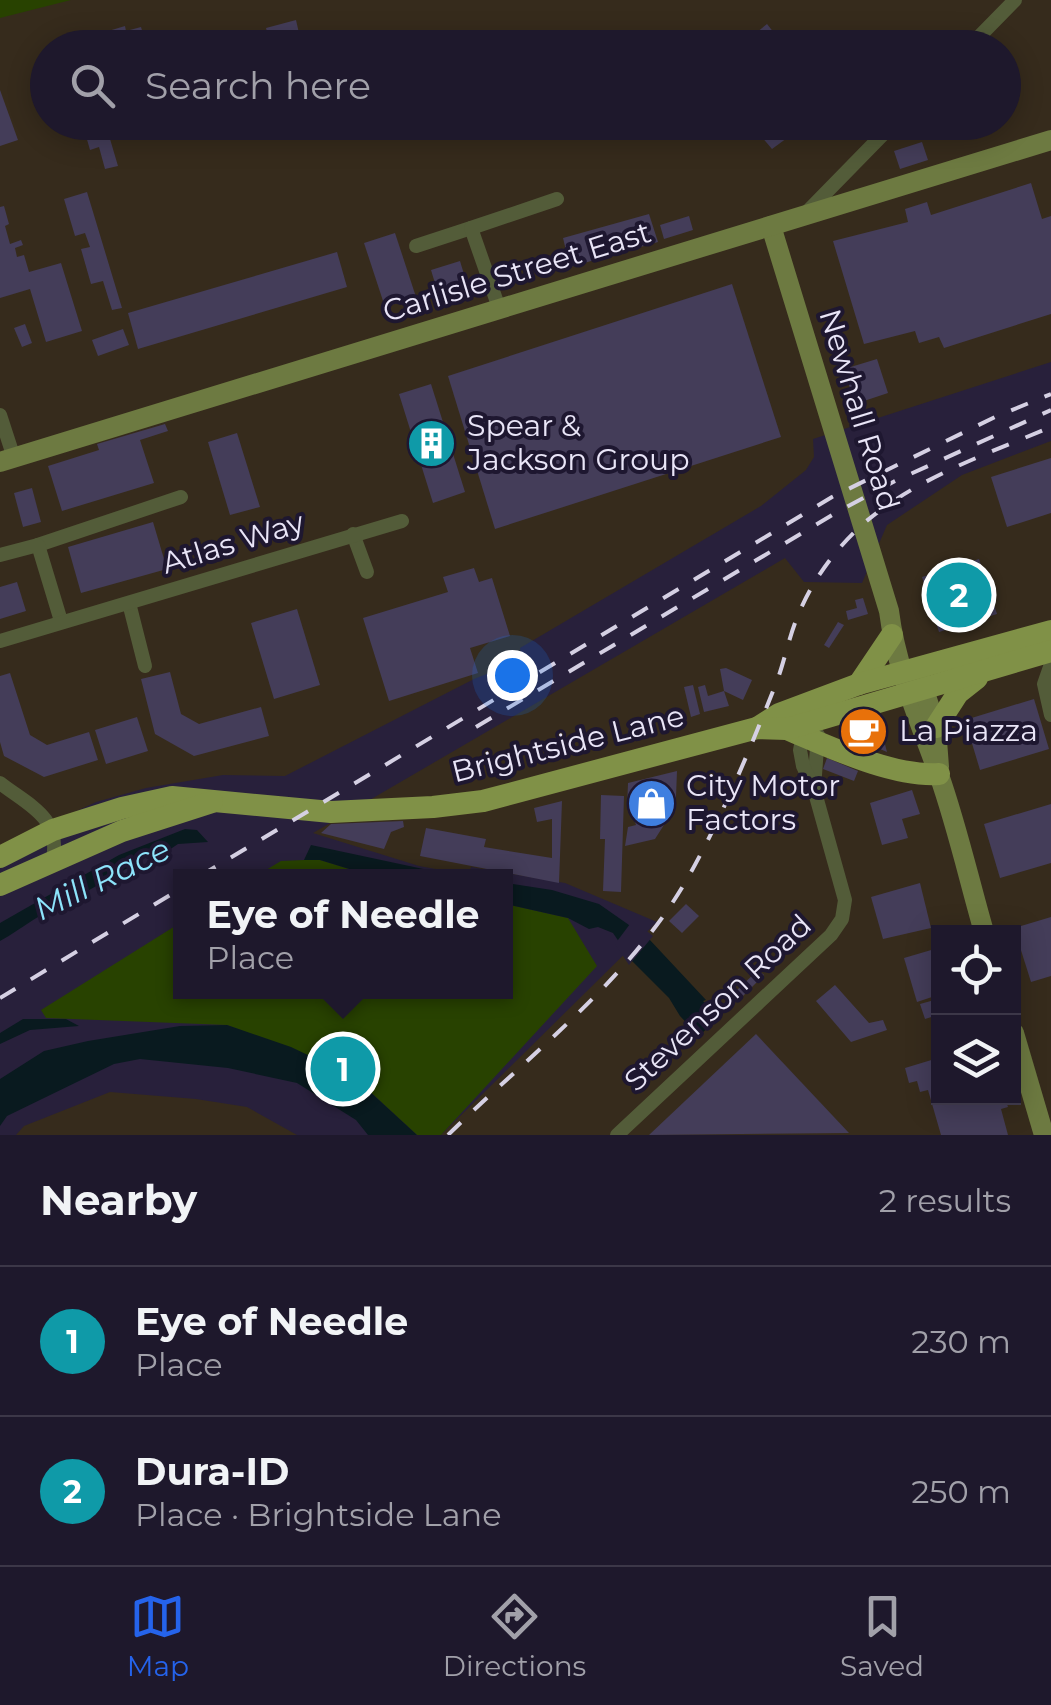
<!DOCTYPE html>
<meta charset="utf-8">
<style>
:root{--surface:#1e182c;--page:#2b2538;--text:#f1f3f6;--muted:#a1a0a9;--line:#3c3748;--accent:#2563eb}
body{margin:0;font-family:Montserrat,sans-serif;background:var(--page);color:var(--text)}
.controls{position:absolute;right:30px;bottom:30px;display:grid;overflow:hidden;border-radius:0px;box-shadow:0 5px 25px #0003}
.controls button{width:90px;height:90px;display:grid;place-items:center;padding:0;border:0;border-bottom:2px solid var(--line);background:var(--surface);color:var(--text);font:50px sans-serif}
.you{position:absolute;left:512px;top:675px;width:35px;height:35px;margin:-25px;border:8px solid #fff;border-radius:50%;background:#1a73e8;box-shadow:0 0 0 15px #1a73e833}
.badge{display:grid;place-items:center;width:65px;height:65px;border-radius:50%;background:var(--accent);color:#fff;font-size:32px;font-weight:700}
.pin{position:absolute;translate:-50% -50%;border:5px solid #fff;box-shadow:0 2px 10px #0006}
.popup{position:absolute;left:173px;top:869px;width:340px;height:130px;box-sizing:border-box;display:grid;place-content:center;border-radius:0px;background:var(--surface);filter:drop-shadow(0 2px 8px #0005);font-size:32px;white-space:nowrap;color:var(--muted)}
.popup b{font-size:38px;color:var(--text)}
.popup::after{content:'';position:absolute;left:50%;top:100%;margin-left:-20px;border:20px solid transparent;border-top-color:var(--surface)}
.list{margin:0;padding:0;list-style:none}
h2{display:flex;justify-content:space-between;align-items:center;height:130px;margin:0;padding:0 40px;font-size:42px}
h2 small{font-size:32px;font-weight:400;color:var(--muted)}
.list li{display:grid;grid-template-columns:65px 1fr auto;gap:30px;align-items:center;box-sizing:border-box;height:150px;padding:0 40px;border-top:2px solid var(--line)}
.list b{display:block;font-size:38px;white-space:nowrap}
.list p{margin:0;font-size:32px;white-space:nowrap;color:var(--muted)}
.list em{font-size:32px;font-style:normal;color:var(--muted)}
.icon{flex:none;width:55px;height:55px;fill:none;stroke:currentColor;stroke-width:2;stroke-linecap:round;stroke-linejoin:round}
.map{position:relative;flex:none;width:1051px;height:1135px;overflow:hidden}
.search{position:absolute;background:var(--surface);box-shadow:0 5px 25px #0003;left:30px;right:30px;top:30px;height:110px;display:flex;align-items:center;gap:25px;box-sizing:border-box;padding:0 35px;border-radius:55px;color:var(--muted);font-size:38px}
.sheet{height:430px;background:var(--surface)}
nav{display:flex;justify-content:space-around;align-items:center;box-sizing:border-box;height:140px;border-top:2px solid var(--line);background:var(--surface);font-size:28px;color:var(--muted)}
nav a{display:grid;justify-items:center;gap:5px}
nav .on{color:var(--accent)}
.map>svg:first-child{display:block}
.industrial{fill:#362b1c;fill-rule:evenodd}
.green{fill:#284200}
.water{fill:#091a1f}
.pier{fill:#28203b}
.building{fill:#443d59}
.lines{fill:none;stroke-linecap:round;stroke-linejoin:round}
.minor{stroke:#535c39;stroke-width:14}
.secondary{stroke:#6d7a41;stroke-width:20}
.primary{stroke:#809147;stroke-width:22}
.rail{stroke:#d5d0e3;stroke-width:4;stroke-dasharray:18 18;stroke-linecap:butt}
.labels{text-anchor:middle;stroke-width:8;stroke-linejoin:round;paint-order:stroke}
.street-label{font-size:30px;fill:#e9e5f7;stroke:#1e1730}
.poi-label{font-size:30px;fill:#e9e5f7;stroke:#1e1730;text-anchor:start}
.water-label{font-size:32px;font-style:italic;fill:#8de4fb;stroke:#1e1730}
</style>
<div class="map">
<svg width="1051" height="1135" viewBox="0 0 1051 1135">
<rect width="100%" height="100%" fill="#28203b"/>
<g class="industrial">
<path d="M0,0H1051V362L813,439L814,457L806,470L761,506L520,648L522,660L474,679L285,776L223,775L146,788L96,802L0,847ZM48,48H1004V122H48Z"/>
<path d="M1051,441V1135H441L657,922L565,883L471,867L469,875L419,866L313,833L785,558L804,582L862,583L887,525L962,475ZM938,932H1014V1098H938Z"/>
<polygon points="110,1092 196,1099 247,1107 297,1135 16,1135 24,1126"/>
</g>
<g class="green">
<polygon points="0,0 71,0 0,18"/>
<polygon points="304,860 320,860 372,876 256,876 281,861"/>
<polygon points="506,904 568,918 597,966 441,1135 417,1135 354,1077 335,1066 227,1025 46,1018 41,1010 180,923 180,992 506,992"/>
</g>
<g class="water">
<path d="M185,829L197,830L208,842L178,844L163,854L145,858L84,893L80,900C58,899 21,930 0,941V923L119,855Z"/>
<polygon points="311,845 456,876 372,876 320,860 304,860"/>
<polygon points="506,883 552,890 599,904 649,939 706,1000 703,1001 719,1017 699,1036 680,1016 669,998 632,961 613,933 598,927 589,929 568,918 506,904"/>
<polygon points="23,1019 66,1019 79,1026 30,1030 0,1044 0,1033"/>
<polygon points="227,1025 291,1047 354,1077 417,1135 368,1135 356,1120 297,1083 228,1068 140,1059 114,1064 7,1116 0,1126 0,1079 44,1051 88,1041 180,1026"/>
</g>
<polygon class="pier" points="633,920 653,936 629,965 615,944"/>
<g class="building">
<polygon points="296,20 301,42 286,45 285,39 279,41 278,36 269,39 266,28"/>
<polygon points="767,24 786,48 737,48"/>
<polygon points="125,26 126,31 141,27 144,37 96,48 94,41 106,38 105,32"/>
<polygon points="0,90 18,140 0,146"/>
<polygon points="82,122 105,122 118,166 105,169 99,147 90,150"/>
<polygon points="749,122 809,122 772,149"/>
<polygon points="922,142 928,160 900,169 894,151"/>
<polygon points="1031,183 1042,219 1051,216 1051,314 944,348 939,337 919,343 915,331 864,344 833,241 908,222 905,209 927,202 931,215"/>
<polygon points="87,192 122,308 112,310 103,281 91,284 81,249 90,247 85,233 75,236 64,199"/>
<polygon points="4,206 9,224 5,226 10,244 21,240 23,245 15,248 17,257 24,255 29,272 61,263 82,331 46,342 30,289 0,298 0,207"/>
<polygon points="649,214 658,242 570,267 563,238"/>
<polygon points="689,216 693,230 664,239 660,225"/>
<polygon points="395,233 416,297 385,307 364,243"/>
<polygon points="337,252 347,287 138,349 128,313"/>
<polygon points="460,261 467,284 438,293 431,270"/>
<polygon points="732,284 781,437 495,529 448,376"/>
<polygon points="25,324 32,343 22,347 14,328"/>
<polygon points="123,329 129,345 98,356 92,340"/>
<polygon points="877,359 888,393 855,404 844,369"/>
<polygon points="431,384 465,492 433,503 399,394"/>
<polygon points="165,424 168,431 140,440 154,483 62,511 48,466 99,450 97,444"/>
<polygon points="237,433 260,507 230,515 208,442"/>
<polygon points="1051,458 1051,513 1007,527 991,477"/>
<polygon points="32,488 41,522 23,527 14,493"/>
<polygon points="153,522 167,569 81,593 68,547"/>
<polygon points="979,559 997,614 939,632 922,577"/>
<polygon points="474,568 479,582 492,578 510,636 470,648 478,673 389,701 363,618 448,592 443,577"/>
<polygon points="17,582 26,611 0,619 0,587"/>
<polygon points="863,598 868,614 848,620 846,611 857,608 855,600"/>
<polygon points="297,609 320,685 274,699 251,623"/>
<polygon points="838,622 844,625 829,648 824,645"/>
<polygon points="726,668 752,680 743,700 724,691 729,706 704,712 698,687 705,685 708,696 724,691 720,669"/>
<polygon points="170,672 181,714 199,724 261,707 269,736 194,756 155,734 141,679"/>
<polygon points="10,673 30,735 47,745 89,732 98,760 44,777 4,756 0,742 0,676"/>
<polygon points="693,685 700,714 691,717 684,687"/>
<polygon points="1034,699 1049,749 980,770 965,720"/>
<polygon points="877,714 887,752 847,735 845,726"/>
<polygon points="137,717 148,751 106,764 95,730"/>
<polygon points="827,758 858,771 854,781 823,769"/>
<polygon points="677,771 676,797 669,817 655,839 625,846 628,827 636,825 631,809 627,809 628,783"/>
<polygon points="912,790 920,814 902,819 908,838 882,845 870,803"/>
<polygon points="601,795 624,796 621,892 603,891 605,839 600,839"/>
<polygon points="562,801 559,883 420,856 426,828 486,839 484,847 552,858 552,819 537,822 534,808"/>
<polygon points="1051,804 1051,863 1000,878 984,824"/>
<polygon points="403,821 404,827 391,832 384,849 321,833 331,824"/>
<polygon points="920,883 931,928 883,939 871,897"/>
<polygon points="686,904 699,916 682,933 669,921"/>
<polygon points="1051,917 1051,976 1031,982 1014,928"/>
<polygon points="938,948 938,995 917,1002 904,958"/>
<polygon points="758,970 764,975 743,996 737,990"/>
<polygon points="835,985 869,1023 883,1020 887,1030 851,1042 816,1001"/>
<polygon points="938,999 938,1015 925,1019 920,1004"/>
<polygon points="756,1034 849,1133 649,1135"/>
<polygon points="938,1058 938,1098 1005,1098 1008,1107 1001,1109 1008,1135 941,1135 928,1090 920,1092 917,1081 909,1083 905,1068"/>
</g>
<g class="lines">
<g class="minor">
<polyline points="968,48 1015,0"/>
<polyline points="808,211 895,122"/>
<polyline points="416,246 471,228"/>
<polyline points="499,308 471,228 557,199"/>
<polyline points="0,415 14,458"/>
<polyline points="353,534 367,572"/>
<polyline points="38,545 181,497"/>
<polyline points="0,555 38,545 61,621"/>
<polyline points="129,603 145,666"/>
<polyline points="0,641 402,521"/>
<polyline points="1051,664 1044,684 1051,715"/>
<path d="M0,783C28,805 61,817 53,859"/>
<polyline points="814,788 818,735"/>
<polyline points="617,1135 831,935 842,919 845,900 814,789 803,766 800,750 804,730"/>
</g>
<g class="secondary">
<path d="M771,226L889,611C896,668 920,722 939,775C957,826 969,880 984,932"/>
<polyline points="0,462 1051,140"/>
<polyline points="919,674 936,727 939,767"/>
<polyline points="1014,1033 1044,1135"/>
</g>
<g class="primary">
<polyline points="859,684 892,635"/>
<polyline points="936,727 958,693 977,678"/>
<polyline points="757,728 779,714 859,684 1051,631"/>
<path d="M787,729C830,747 892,777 939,774"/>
<polyline points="0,857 53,830 122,808 172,797 331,812 433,807 483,801 757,728 787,729 1051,651"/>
<polyline points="0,885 122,831 212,802"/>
</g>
<g class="rail">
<polyline points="476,727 839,511 895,481 1051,410"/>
<polyline points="200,876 832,497 995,417 1051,394"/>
<polyline points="0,998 180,889"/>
<path d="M448,1135C530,1054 627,982 686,881C722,818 750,749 777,681C784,662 788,642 795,623C809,585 833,551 863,524C916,478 987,454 1051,427"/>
</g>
</g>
<defs>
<symbol id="building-disc" viewBox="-11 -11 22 22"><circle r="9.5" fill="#0f9aa8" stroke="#1e1730"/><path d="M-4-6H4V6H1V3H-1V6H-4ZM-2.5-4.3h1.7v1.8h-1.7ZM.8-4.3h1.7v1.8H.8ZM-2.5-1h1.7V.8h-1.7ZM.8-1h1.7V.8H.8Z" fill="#fff"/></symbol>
<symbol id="cafe-disc" viewBox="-11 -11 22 22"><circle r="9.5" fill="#e8710a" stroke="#1e1730"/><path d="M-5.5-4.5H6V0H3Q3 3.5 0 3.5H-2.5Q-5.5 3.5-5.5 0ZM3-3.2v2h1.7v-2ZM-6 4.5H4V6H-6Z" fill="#fff"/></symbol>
<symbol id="shop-disc" viewBox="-11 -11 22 22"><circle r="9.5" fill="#3f7fe0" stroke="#1e1730"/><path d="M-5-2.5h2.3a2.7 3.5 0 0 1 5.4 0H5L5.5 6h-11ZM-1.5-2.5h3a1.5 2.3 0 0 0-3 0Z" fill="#fff"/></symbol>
</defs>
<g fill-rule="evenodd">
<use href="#building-disc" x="404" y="416" width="55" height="55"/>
<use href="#cafe-disc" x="836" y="704" width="55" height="55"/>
<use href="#shop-disc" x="624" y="776" width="55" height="55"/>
</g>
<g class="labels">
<g class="street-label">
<text transform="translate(517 272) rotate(-17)" y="10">Carlisle Street East</text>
<text transform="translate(859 410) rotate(73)" y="10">Newhall Road</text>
<text transform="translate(233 543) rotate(-17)" y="10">Atlas Way</text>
<text transform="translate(568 744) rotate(-14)" y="10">Brightside Lane</text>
<text transform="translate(718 1003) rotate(-43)" y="10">Stevenson Road</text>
</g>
<g class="poi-label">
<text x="467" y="436">Spear &amp;<tspan x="467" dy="34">Jackson Group</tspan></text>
<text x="899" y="741">La Piazza</text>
<text x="686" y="796">City Motor<tspan x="686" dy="34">Factors</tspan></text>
</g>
<g class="water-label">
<text transform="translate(102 879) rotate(-26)" y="11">Mill Race</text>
</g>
</g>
</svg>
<div class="controls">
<button><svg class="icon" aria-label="locate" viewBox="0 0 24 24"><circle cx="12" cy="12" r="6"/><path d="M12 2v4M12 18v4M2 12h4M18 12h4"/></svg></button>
<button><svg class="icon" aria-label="layers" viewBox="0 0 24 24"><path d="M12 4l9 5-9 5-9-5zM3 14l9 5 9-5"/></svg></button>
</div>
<div class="you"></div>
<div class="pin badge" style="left:343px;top:1069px;background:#0f9aa8">1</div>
<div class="popup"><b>Eye of Needle</b>Place</div>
<div class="pin badge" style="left:959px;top:595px;background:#0f9aa8">2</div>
<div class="search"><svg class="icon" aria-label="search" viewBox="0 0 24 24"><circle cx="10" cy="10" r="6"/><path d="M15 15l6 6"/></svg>Search here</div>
</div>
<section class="sheet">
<h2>Nearby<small>2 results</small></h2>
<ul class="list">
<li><span class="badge" style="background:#0f9aa8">1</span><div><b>Eye of Needle</b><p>Place</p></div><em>230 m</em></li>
<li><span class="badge" style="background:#0f9aa8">2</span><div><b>Dura-ID</b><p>Place · Brightside Lane</p></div><em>250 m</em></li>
</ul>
</section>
<nav>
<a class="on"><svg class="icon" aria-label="map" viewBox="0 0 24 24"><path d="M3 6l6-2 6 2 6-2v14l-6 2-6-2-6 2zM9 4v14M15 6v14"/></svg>Map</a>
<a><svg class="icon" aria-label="directions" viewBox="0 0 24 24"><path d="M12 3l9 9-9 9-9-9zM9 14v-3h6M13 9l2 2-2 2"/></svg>Directions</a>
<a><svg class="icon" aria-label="saved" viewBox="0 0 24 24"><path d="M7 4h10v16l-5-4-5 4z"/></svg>Saved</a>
</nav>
